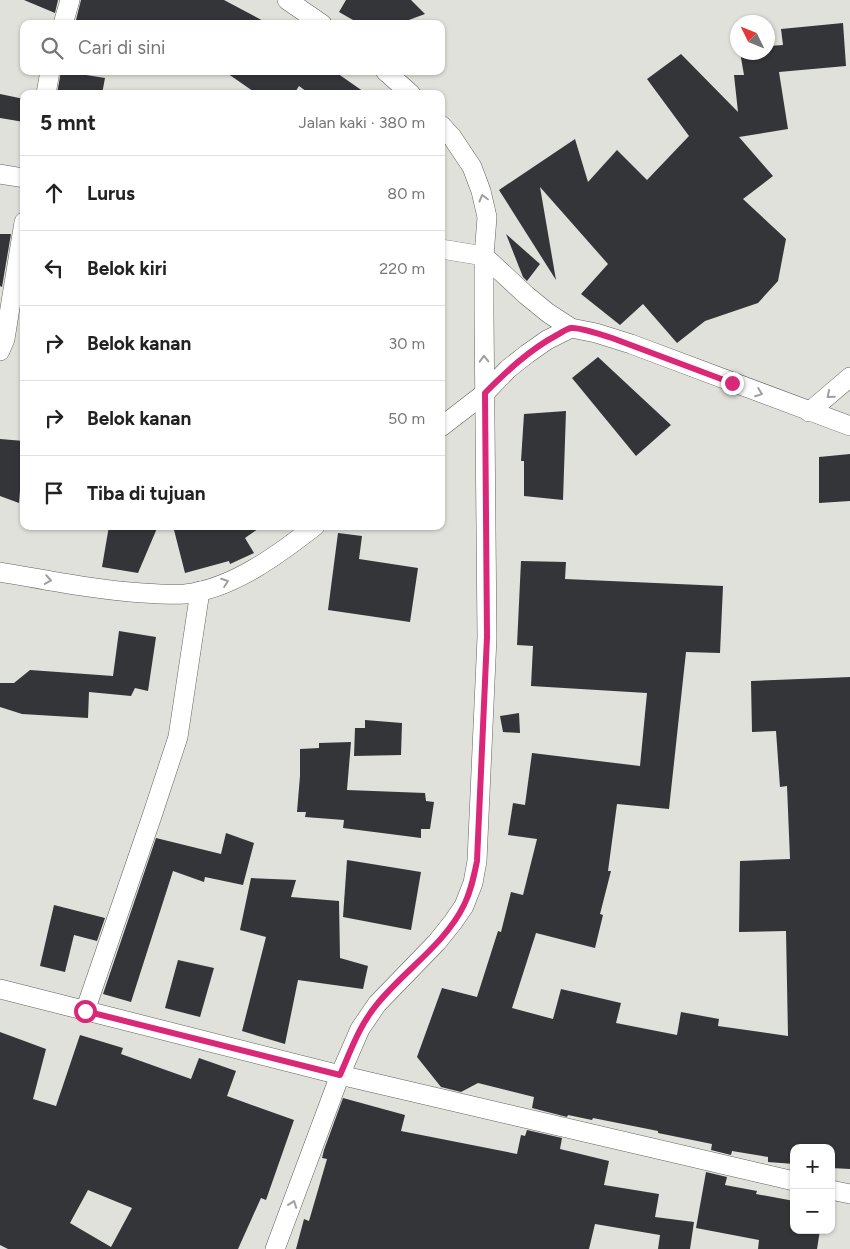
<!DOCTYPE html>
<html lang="id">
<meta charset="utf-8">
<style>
:root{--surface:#fff;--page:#f6f6f6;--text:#222;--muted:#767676;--line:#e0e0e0}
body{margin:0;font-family:Figtree,sans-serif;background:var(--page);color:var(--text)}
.controls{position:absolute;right:15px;bottom:15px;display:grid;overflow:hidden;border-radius:10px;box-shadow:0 1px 4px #0004}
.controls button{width:45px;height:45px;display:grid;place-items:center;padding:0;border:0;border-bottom:1px solid var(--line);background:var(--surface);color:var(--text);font:25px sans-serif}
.compass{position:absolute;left:730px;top:15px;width:45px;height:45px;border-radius:50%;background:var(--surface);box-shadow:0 1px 4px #0004;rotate:313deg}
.stop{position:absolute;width:15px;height:15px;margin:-11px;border:4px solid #db2777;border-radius:50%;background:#fff}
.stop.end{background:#db2777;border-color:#fff;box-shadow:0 1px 5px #0008}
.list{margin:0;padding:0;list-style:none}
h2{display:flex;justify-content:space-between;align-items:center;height:65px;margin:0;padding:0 20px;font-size:21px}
h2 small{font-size:16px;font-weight:400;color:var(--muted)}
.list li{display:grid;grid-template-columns:32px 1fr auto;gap:15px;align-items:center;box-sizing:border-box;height:75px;padding:0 20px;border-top:1px solid var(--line)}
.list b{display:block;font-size:19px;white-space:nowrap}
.list em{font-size:16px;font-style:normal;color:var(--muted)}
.icon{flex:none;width:28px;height:28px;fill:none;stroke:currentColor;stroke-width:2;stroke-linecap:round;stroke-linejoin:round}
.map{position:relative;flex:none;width:850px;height:1249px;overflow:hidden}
.search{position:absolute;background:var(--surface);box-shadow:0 1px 4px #0004;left:20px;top:20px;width:425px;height:55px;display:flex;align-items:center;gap:12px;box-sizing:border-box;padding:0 18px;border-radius:10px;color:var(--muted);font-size:19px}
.panel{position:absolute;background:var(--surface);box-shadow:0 1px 4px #0004;left:20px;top:90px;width:425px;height:440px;border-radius:10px}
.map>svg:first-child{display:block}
.building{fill:#333539;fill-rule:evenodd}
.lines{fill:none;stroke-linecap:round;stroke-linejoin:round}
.street-casing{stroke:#61625d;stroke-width:20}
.street{stroke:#fff;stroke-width:19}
.oneway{stroke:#9fa09e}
.route{stroke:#db2777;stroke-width:6}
</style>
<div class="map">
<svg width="850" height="1249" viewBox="0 0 850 1249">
<rect width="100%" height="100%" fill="#e0e1db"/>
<g class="building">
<polygon points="24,0 58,0 55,13"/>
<polygon points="81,0 224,0 269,24 75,24"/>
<polygon points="346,0 411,0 425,14 398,24 360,24 339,12"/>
<polygon points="843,23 846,66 779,72 788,129 739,137 773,176 743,199 786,239 778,281 758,303 705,321 677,343 643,304 620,325 581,294 608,264 540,187 556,280 499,190 575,139 588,182 617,150 647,180 689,136 647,79 681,54 738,112 734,75 744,75 740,52 768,52 768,46 783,45 781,29"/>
<polygon points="61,71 105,78 102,94 57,94"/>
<polygon points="224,71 334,71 367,94 310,94 299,86 294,94 257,94"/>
<polygon points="0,94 24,99 24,122 0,118"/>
<polygon points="0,234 11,234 2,287 0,286"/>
<polygon points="506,234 540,264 527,281 523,277"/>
<polygon points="598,357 671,425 636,456 572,378"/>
<polygon points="566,411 563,500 524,496 524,461 521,461 524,414"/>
<polygon points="0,439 24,441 19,503 0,496"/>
<polygon points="850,454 850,501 819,503 819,457"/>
<polygon points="109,526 158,526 138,573 102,567"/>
<polygon points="173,526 262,526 245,538 254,553 230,564 229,561 185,573"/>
<polygon points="338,533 362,536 359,559 418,568 410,622 328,610"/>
<polygon points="521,561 566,562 565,579 723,586 720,653 686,652 669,809 617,804 608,871 611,871 600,914 603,915 595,948 536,933 512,1008 553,1019 561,989 621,1003 616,1023 677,1035 681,1012 719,1019 718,1026 788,1036 786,931 739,932 740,861 790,859 787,786 780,787 776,731 752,732 751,681 850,677 850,1169 831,1168 831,1148 794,1148 794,1164 768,1162 768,1157 732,1151 731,1155 711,1150 712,1144 658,1133 658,1131 593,1118 592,1120 568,1115 567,1117 532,1108 534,1097 478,1083 461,1092 441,1087 417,1057 442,988 477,997 498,931 501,932 511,892 523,895 537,839 508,835 513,803 525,805 532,753 640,766 647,693 531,686 533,646 517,645"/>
<polygon points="119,631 156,637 148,691 135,688 131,696 89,692 88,718 22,714 0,707 0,683 14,683 30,670 113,676"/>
<polygon points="519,713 520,733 503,732 500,716"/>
<polygon points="365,720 402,723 401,755 354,756 355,728 365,728"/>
<polygon points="351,742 347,790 425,793 426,801 434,802 430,829 421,829 421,838 343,828 344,820 305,817 306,812 297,812 300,776 300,749 319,748 319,743"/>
<polygon points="226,833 254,843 243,885 205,877 204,882 173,871 131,1002 103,994 156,838 221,854"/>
<polygon points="347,860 421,872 411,930 343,917"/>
<polygon points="251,878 296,880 291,897 339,901 340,958 368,966 363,989 298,980 285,1044 242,1031 266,937 240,930"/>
<polygon points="54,905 105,918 97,941 74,935 65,972 40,966"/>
<polygon points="178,960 214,968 200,1017 165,1008"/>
<path d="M0,1032L46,1049L33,1099L56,1106L80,1035L123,1048L121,1054L191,1079L199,1058L236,1071L227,1096L294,1120L266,1200L261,1198L238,1249H8L0,1245ZM88,1190L132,1208L111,1247L70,1223Z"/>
<polygon points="343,1098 405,1115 401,1131 517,1154 521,1135 525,1136 527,1130 562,1138 560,1149 609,1161 604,1185 659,1194 655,1217 694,1222 690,1249 658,1249 660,1235 595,1224 589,1249 296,1249 304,1219 309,1221 327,1159 322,1158 324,1150"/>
<polygon points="706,1172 727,1177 725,1185 757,1191 756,1194 794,1201 794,1230 820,1230 817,1249 758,1249 759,1240 696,1228"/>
</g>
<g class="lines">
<defs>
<g id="street">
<polyline points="287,0 322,24"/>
<polyline points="63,24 70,0"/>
<polyline points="385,71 411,94"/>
<polyline points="46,94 50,71"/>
<polyline points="0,174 24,178"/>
<polyline points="441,249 484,256 526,295 548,313 571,328"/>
<polyline points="0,351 5,339 24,222"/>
<polyline points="809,412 850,377"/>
<polyline points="441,427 485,393 508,369 527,354 547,340 571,328 596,333 631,344 850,426"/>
<path d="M0,572C47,580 95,590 143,593C157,594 171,595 185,594C232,589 278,555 315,526"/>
<polyline points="0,989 340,1075 794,1181"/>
<polyline points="85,1011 152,816 178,737 200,591"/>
<polyline points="831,1190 850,1194"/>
<polyline points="275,1249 340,1075 360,1029 377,1004 437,942 453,922 464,906 473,883 477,861 487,637 484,315 484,256 487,217 481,191 472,167 452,137 441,125"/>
</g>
</defs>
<use href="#street" class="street-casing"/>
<use href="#street" class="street"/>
</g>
<defs><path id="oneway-chevron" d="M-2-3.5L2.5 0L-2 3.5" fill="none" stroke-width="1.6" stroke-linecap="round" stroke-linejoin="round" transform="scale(1.25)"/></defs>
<g class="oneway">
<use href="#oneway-chevron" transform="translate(483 198) rotate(-105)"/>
<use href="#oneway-chevron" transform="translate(484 359) rotate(-92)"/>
<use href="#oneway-chevron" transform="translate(759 393) rotate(21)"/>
<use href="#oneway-chevron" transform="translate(830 395) rotate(140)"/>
<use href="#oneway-chevron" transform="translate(48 580) rotate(9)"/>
<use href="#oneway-chevron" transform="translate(225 582) rotate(-20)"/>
<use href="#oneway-chevron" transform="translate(293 1204) rotate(-70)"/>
</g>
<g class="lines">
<path class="route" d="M85,1011L340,1075C351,1050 360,1024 378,1003C405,970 445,944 464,905C471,891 474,876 477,861L487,637L485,393C507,371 529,350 557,335C561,333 566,329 571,328C579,327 603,335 612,338L732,383"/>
</g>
</svg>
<div class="controls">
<button>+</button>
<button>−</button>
</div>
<svg class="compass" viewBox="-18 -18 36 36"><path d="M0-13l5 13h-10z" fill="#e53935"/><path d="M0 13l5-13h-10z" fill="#767676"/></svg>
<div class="stop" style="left:85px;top:1011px"></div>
<div class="stop end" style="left:732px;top:383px"></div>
<div class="search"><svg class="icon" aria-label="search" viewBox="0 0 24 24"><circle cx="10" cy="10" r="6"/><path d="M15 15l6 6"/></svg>Cari di sini</div>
<section class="panel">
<h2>5 mnt<small>Jalan kaki · 380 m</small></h2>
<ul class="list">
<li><svg class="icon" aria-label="ahead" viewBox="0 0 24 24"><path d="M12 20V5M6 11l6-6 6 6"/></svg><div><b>Lurus</b></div><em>80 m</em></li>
<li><svg class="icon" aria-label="left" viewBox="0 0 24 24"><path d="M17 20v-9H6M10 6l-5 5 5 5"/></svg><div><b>Belok kiri</b></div><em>220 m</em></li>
<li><svg class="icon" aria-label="right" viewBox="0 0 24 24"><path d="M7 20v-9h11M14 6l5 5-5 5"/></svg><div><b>Belok kanan</b></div><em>30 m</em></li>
<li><svg class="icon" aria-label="right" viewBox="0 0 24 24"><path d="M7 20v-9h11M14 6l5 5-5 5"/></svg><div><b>Belok kanan</b></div><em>50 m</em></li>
<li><svg class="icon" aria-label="arrive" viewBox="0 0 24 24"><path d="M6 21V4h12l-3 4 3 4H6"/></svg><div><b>Tiba di tujuan</b></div></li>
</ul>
</section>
</div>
